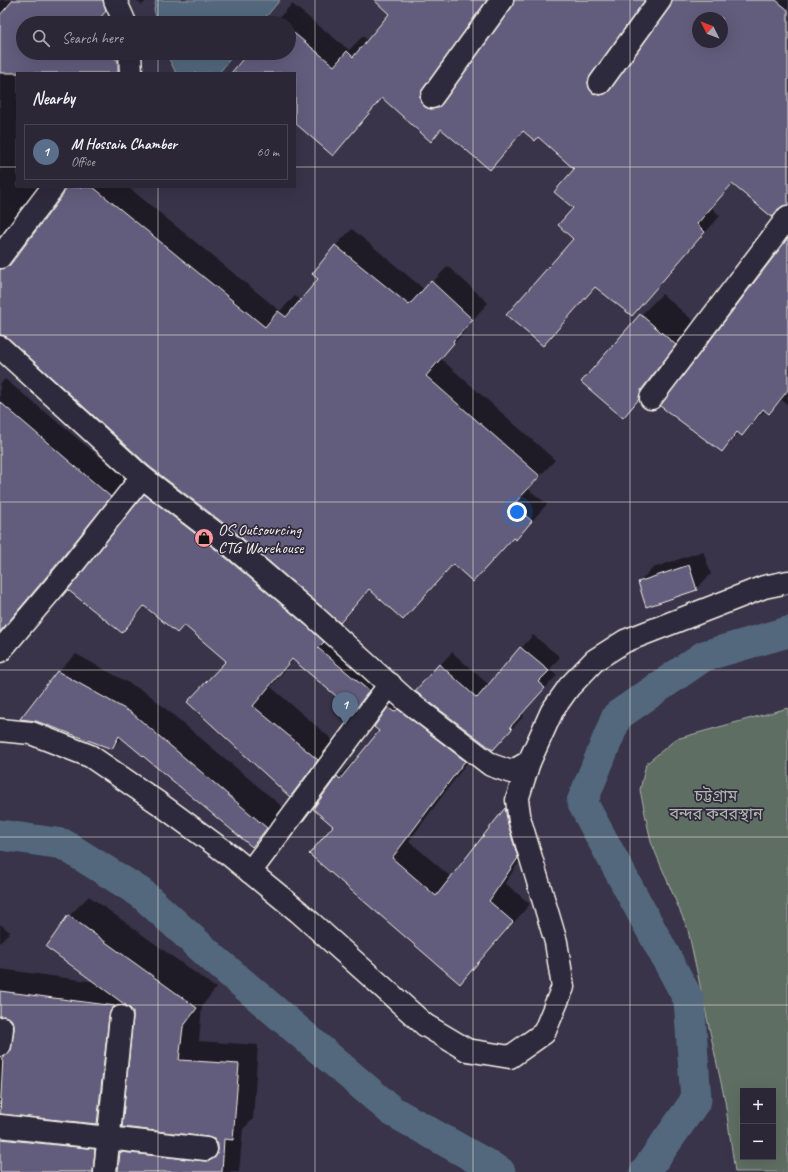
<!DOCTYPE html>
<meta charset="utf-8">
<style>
:root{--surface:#2b2737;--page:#373342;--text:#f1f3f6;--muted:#a6a5ad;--line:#474452;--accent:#ea580c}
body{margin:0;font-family:Caveat,"Noto Sans Bengali",sans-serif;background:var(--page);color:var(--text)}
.controls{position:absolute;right:12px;bottom:12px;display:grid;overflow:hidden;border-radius:0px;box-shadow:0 4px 16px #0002}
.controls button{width:36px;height:36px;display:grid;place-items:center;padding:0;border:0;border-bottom:1px solid var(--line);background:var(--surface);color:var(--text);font:20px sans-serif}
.compass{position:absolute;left:692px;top:12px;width:36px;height:36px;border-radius:50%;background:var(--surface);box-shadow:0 4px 16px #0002;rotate:312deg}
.you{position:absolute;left:517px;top:512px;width:14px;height:14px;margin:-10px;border:3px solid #fff;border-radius:50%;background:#1a73e8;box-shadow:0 0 0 6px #1a73e833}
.badge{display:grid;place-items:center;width:26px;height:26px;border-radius:50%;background:var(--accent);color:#fff;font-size:13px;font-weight:700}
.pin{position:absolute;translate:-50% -33px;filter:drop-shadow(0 1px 2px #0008)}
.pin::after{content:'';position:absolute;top:21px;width:14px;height:12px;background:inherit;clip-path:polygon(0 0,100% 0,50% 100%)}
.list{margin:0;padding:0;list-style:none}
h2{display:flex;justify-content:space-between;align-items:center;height:52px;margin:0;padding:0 16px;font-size:17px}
h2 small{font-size:13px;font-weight:400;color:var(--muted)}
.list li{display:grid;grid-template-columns:26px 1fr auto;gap:12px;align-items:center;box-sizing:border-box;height:56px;margin:0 8px 8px;padding:0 8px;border:1px solid var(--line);border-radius:0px}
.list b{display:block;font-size:15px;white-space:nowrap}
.list p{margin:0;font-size:13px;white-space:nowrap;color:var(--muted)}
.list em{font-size:13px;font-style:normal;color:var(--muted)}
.icon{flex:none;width:22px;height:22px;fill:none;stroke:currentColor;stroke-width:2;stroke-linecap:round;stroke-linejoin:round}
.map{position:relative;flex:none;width:788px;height:1172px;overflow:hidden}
.search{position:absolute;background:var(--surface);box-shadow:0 4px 16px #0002;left:16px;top:16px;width:280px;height:44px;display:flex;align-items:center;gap:10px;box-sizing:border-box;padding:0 14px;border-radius:22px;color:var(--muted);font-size:15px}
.panel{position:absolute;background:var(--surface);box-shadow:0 4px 16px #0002;left:16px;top:72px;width:280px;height:116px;border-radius:0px}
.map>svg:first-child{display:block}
.green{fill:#5f6e64;stroke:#aab0a6;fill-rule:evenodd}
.water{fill:#52677d;stroke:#939ea8}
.shadow{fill:#0007;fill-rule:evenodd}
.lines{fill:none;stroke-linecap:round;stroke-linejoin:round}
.canal{stroke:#52677d;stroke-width:31}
.building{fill:#625d7b;stroke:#f4f1e8;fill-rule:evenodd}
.minor-casing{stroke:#f4f1e8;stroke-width:25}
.minor{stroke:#2f2a3d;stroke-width:22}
.grid{fill:none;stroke:#f4f1e8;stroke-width:1;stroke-opacity:0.55}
.labels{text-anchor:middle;stroke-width:3.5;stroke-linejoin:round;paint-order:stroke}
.poi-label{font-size:16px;fill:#f4f1e8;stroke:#2f2a3d;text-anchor:start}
.park-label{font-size:16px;fill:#b1b6ad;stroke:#2f2a3d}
</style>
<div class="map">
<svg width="788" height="1172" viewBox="0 0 788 1172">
<rect width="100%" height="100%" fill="#393449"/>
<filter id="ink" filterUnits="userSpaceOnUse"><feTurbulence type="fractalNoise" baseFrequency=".025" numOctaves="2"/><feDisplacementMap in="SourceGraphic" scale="8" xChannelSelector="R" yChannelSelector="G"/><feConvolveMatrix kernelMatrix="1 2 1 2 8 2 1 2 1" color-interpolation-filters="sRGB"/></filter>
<g filter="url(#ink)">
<path class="green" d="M788,708V1172H735L725,1101L688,930L651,842L640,790L646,764L676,739ZM743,1091H773V1157H743Z"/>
<g class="water">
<polygon points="156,0 280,0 261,23 158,23 154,10"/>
<polygon points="166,53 235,53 219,73 176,73"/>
</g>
<g class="shadow">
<polygon points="0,0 40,0 31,23 23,23 23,53 135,53 127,73 17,73 17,187 41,187 15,254 20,253 64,195 66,187 128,187 280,311 295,296 301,300 319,279 313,274 336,245 352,229 425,290 448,266 488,303 468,325 469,326 441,359 555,460 528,489 547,504 516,539 514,537 454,563 403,619 370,589 340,622 341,623 335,629 386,673 372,692 354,710 294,659 271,687 335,742 308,778 290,796 227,661 185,624 146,606 122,631 145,495 164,476 9,337 0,334"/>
<polygon points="43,0 117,0 96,23 68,23"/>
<polygon points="136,0 147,0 142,5"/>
<path d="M376,0H490L447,94L451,93L513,8L515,0H648L615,80L619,79L671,8L673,0H788V204L783,205L772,216L733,183L712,208L720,216L632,315L596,286L543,345L575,239L576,168L538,136L524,131L490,169L442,129L431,141L383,98L333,154L295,114V73H245L249,53H289V23H274L292,4L349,50L363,36L368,41L391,14ZM698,18H722V42H698Z"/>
<polygon points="105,19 109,23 101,23"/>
<polygon points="788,239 788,405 782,400 769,413 765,410 742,435 739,433 722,451"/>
<polygon points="662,294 696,323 644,395 623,416 641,315"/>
<polygon points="5,379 123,476 137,462 139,463 72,548 2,630 0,635 0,384"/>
<polygon points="703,551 711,574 696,589 639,582 653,568"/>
<polygon points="533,635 560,657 550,669 557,675 522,714 524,716 505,736 416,691 452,652 489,685"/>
<polygon points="76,654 147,693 285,809 270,827 252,845 123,737 112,748 36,720 58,672"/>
<polygon points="406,691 411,696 415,693 481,744 409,841 452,878 506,809 522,792 534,840 505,883 530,904 477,965 460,982 335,826 338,777 354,760 356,761 380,731 389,708"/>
<path d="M89,896L216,988L202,1006L199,1041L258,1045L253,1119L243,1129L239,1172H0V969L96,982L47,947L69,916ZM127,1004L132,1008L134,1018L216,1141L140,1133L121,1152L119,1163L113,1157L114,1130L12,1116L10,1114L97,1123L117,1104ZM8,1017L15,1023L14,1036L8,1030Z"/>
<polygon points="0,924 10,932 0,943"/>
</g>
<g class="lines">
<g class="canal">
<polyline points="0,835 63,844 141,893 214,959 392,1111 500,1172"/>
<polyline points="645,1172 696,1100 689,1000 582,802 617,716 704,656 788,632"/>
</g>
</g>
<g class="building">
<polygon points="13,0 103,0 106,11 96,23 23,23 23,53 109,53 118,61 118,73 0,73 0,15"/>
<path d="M374,0H487L422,90L420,96L421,102L425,107L431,109L437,108L442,104L512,7L514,0H645L590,76L588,82L589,88L593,93L599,95L605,94L610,90L670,7L672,0H776L788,10V205L778,209L772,217L732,184L697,224L705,232L632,316L595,287L543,346L506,315L573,239L558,225L573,208L554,192L574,169L538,137L535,141L523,131L490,170L441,129L431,142L382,98L333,156L295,123V73H231L248,53H289V29L334,66L347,51L353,57L389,14ZM698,18H722V42H698Z"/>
<polygon points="66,187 93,187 265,327 278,311 286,317 318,279 312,274 335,245 409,305 431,281 473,320 453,341 454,343 426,376 540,476 513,505 532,521 516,540 513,538 473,582 453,564 403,620 369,589 340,623 235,532 150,467 8,338 0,335 0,269 10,265 63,195"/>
<polygon points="788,238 788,390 769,414 763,409 742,436 737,432 722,452 660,406"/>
<polygon points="640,314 676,345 641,390 639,399 623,418 581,382"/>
<polygon points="0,402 111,497 57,564 0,632"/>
<polygon points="144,494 219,552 307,626 324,642 318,648 369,691 354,711 292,659 253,706 318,760 290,797 187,702 226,661 184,625 177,633 144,606 122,633 68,590"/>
<polygon points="689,565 697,590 646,607 638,582"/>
<polygon points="520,647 549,671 538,682 545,688 510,727 512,729 493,750 415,691 439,664 477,698"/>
<polygon points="57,671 132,713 267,828 252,847 119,736 112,749 36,721 20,719"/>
<polygon points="388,707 394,712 398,709 465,761 392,858 436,896 505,808 508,824 518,858 489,901 513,922 460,984 309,854 333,826 313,809 337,776 340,779 379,731 374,727"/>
<polygon points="68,915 197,1008 183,1027 179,1060 239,1064 233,1140 224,1139 222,1172 118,1172 120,1152 205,1161 211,1160 216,1156 218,1150 218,1144 214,1139 207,1137 122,1127 133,1018 133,1012 131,1009 46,947"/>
<polygon points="0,991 115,1006 111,1010 109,1016 97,1124 0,1114 3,1057 10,1052 14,1029 14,1023 10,1018 0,1016"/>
<polygon points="0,1139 95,1149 93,1172 0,1172"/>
</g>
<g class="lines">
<defs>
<g id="minor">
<polyline points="115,0 125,23"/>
<polyline points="130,53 131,73"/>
<polyline points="600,83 660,0"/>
<polyline points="432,97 502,0"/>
<polyline points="0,257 53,187"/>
<polyline points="0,347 142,477 227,542 315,617 406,700 491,765 511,772 529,762"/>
<polyline points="651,398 788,217"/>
<polyline points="0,651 67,572 142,477"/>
<polyline points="0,730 31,733 90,756 160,804 232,857 299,912 425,1025 467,1050 510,1057 544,1033 563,987 556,942 520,821 517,800 529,762 552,711 569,687 595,660 625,641 764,587 788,582"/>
<polyline points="250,872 390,684"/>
<polyline points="0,1045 2,1028"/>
<polyline points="0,1126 206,1149"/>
<polyline points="105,1172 121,1017"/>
</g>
</defs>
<use href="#minor" class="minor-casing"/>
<use href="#minor" class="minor"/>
</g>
</g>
<path class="grid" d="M158,0V23M315,0V1172M473,0V1172M630,0V1172M158,53V73M0,167H17M295,167H788M158,187V1172M0,335H788M0,502H788M0,670H788M0,837H788M0,1005H788"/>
<defs>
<symbol id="shop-disc" viewBox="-11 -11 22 22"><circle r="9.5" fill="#ff9aa2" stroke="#2f2a3d"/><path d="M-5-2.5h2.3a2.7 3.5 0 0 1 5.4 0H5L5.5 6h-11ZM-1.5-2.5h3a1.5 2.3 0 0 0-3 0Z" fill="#111"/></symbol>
</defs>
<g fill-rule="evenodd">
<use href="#shop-disc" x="193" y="527" width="22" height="22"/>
</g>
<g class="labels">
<g class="poi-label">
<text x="218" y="535">OS Outsourcing<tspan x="218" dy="18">CTG Warehouse</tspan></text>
</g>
<g class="park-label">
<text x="716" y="801">চট্টগ্রাম<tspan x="716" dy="18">বন্দর কবরস্থান</tspan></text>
</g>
</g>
</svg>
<div class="controls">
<button>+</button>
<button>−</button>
</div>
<svg class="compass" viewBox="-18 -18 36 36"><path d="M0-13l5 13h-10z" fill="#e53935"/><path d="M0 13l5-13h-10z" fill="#a6a5ad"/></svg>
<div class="you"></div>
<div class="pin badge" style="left:345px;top:725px;background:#5c6f8a">1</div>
<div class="search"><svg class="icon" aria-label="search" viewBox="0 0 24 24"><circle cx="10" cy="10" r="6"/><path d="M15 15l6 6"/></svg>Search here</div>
<section class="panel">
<h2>Nearby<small></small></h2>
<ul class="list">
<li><span class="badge" style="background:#5c6f8a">1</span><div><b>M Hossain Chamber</b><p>Office</p></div><em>60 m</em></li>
</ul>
</section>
</div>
